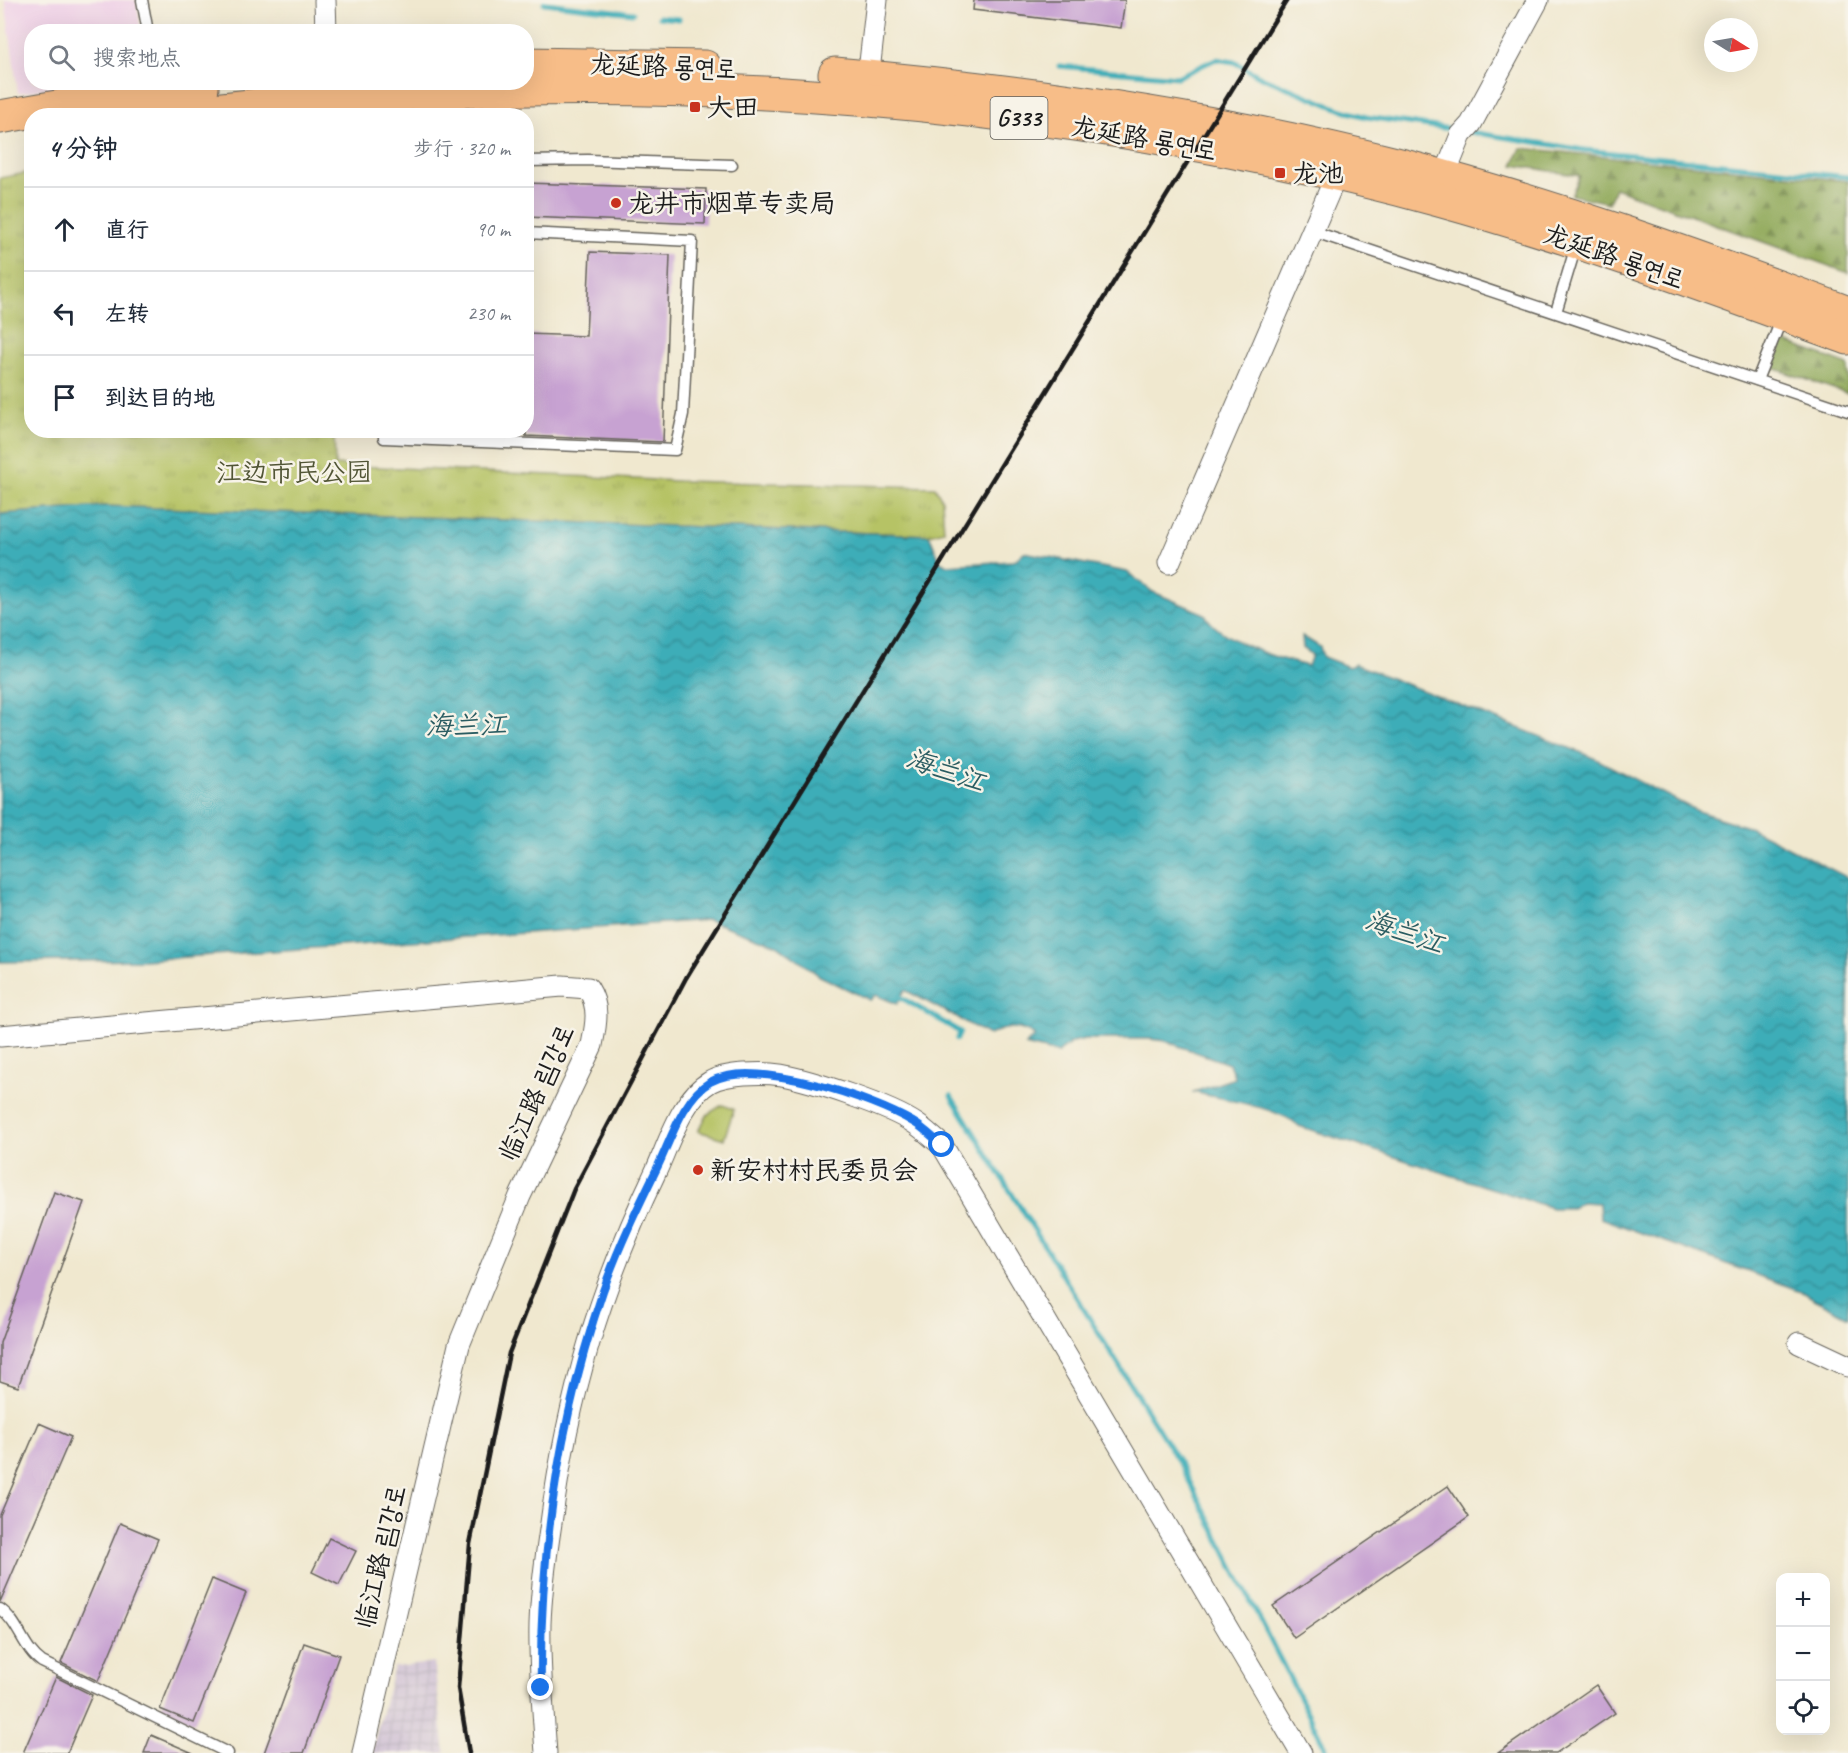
<!DOCTYPE html>
<html lang="zh">
<meta charset="utf-8">
<style>
:root{--surface:#fff;--page:#f2f2f3;--text:#1f2937;--muted:#747a83;--line:#e0e1e3}
body{margin:0;font-family:Caveat,"LXGW WenKai TC","Poor Story",sans-serif;background:var(--page);color:var(--text)}
.controls{position:absolute;right:18px;bottom:18px;display:grid;overflow:hidden;border-radius:12px;box-shadow:0 6px 24px #0002}
.controls button{width:54px;height:54px;display:grid;place-items:center;padding:0;border:0;border-bottom:2px solid var(--line);background:var(--surface);color:var(--text);font:30px sans-serif}
.compass{position:absolute;left:1704px;top:18px;width:54px;height:54px;border-radius:50%;background:var(--surface);box-shadow:0 6px 24px #0002;rotate:101deg}
.stop{position:absolute;width:18px;height:18px;margin:-14px;border:4px solid #1a73e8;border-radius:50%;background:#fff}
.stop.end{background:#1a73e8;border-color:#fff;box-shadow:0 2px 6px #0008}
.list{margin:0;padding:0;list-style:none}
h2{display:flex;justify-content:space-between;align-items:center;height:78px;margin:0;padding:0 24px;font-size:26px}
h2 small{font-size:20px;font-weight:400;color:var(--muted)}
.list li{display:grid;grid-template-columns:39px 1fr auto;gap:18px;align-items:center;box-sizing:border-box;height:84px;padding:0 24px;border-top:2px solid var(--line)}
.list b{display:block;font-size:22px;white-space:nowrap}
.list em{font-size:20px;font-style:normal;color:var(--muted)}
.icon{flex:none;width:33px;height:33px;fill:none;stroke:currentColor;stroke-width:2;stroke-linecap:round;stroke-linejoin:round}
.map{position:relative;flex:none;width:1848px;height:1753px;overflow:hidden}
.search{position:absolute;background:var(--surface);box-shadow:0 6px 24px #0002;left:24px;top:24px;width:510px;height:66px;display:flex;align-items:center;gap:15px;box-sizing:border-box;padding:0 21px;border-radius:24px;color:var(--muted);font-size:22px}
.panel{position:absolute;background:var(--surface);box-shadow:0 6px 24px #0002;left:24px;top:108px;width:510px;height:330px;border-radius:24px}
.map>svg:first-child{display:block}
.built{fill:#efd0e7}
.industrial{fill:url(#industrial-grid)}
.forest{fill:url(#forest-firs);stroke:#56623b;stroke-width:1.5}
.park{fill:url(#park-tufts);stroke:#697040;stroke-width:1.5}
.garden{fill:#b6c365;stroke:#697040;stroke-width:1.5}
.water{fill:url(#water-waves);stroke:#2c646a;stroke-width:1.5}
.lines{fill:none;stroke-linecap:round;stroke-linejoin:round}
.stream{stroke:#3dadb8;stroke-width:5}
.building{fill:#c7a2d2}
.lane-casing{stroke:#66635b;stroke-width:13}
.street-casing{stroke:#66635b;stroke-width:23}
.highway-casing{stroke:#66635b;stroke-width:35}
.lane{stroke:#fff;stroke-width:10}
.street{stroke:#fff;stroke-width:21}
.highway{stroke:#f7bd88;stroke-width:33}
.rail{stroke:#1c1c1c;stroke-width:4.5}
.route{stroke:#1a73e8;stroke-width:8}
.poi-dot{fill:#c8321e;stroke:#f7f3e8;stroke-width:2}
.labels{text-anchor:middle;stroke-width:5;stroke-linejoin:round;paint-order:stroke}
.shield{fill:#f7f3e8;stroke:#5e5c59;stroke-width:1.5}
.shield-label{font-size:24px;font-weight:bold;fill:#1c1c1c}
.street-label{font-size:26px;fill:#1c1c1c;stroke:#f7f3e8}
.poi-label{font-size:26px;fill:#1c1c1c;stroke:#f7f3e8;text-anchor:start}
.park-label{font-size:26px;fill:#525636;stroke:#f7f3e8}
.water-label{font-size:27px;font-style:italic;fill:#2b5d62;stroke:#f7f3e8}
</style>
<div class="map">
<svg width="1848" height="1753" viewBox="0 0 1848 1753">
<defs>
<pattern id="industrial-grid" width="8" height="8" patternUnits="userSpaceOnUse" patternTransform="scale(1.5)"><rect width="8" height="8" fill="#cdbed3"/><path d="M0 4h8M4 0v8" fill="none" stroke="#afa3b5"/></pattern>
<pattern id="forest-firs" width="22" height="20" patternUnits="userSpaceOnUse" patternTransform="scale(1.5)"><rect width="22" height="20" fill="#90a95a"/><path d="M5 1l3.5 6h-7zM16 11l3.5 6h-7z" fill="#75894a"/></pattern>
<pattern id="park-tufts" width="24" height="20" patternUnits="userSpaceOnUse" patternTransform="scale(1.5)"><rect width="24" height="20" fill="#b6c365"/><path d="M3 7l-1-3M5 7V3M7 7l1-3M15 17l-1-3M17 17v-4M19 17l1-3" fill="none" stroke="#9ca757"/></pattern>
<pattern id="water-waves" width="16" height="10" patternUnits="userSpaceOnUse" patternTransform="scale(1.5)"><rect width="16" height="10" fill="#3dadb8"/><path d="M0 5q4-4 8 0t8 0" fill="none" stroke="#328c95"/></pattern>
</defs>
<rect width="100%" height="100%" fill="#f7f3e8"/>
<filter id="ink" filterUnits="userSpaceOnUse"><feTurbulence type="fractalNoise" baseFrequency=".0167" numOctaves="2"/><feDisplacementMap in="SourceGraphic" scale="12" xChannelSelector="R" yChannelSelector="G"/><feConvolveMatrix kernelMatrix="1 2 1 2 8 2 1 2 1" color-interpolation-filters="sRGB"/></filter>
<filter id="wash" filterUnits="userSpaceOnUse"><feTurbulence type="fractalNoise" baseFrequency=".008" numOctaves="4" result="noise"/><feDisplacementMap in="SourceGraphic" scale="24" xChannelSelector="R" yChannelSelector="G"/><feGaussianBlur stdDeviation="1.35" result="paint"/><feColorMatrix in="noise" values="0 0 0 0 0 0 0 0 0 0 0 0 0 0 0 0 0 1.4 0 .05"/><feComposite in="paint" operator="in"/></filter>
<g filter="url(#wash)">
<rect width="100%" height="100%" fill="#f0e8cf"/>
<polygon class="built" points="5,0 136,0 141,31 32,32 32,82 87,83 18,93"/>
<polygon class="industrial" points="434,1663 445,1753 371,1753 394,1667"/>
<g class="forest">
<polygon points="1521,148 1848,181 1848,273 1615,188 1609,203 1571,195 1580,176 1513,165"/>
<polygon points="1783,341 1848,365 1848,394 1773,368"/>
</g>
<polygon class="park" points="31,172 32,430 334,431 335,465 678,481 935,487 942,500 944,531 929,535 104,506 0,514 0,178"/>
<polygon class="garden" points="722,1105 734,1109 724,1139 698,1131 708,1114"/>
<path class="water" d="M104,506L929,535L940,561L947,565L1014,561L1024,552L1127,572L1153,592L1205,614C1217,640 1281,660 1308,666L1312,655L1303,648L1302,636L1320,647L1323,657L1349,667L1355,664L1590,756L1697,811L1751,828L1848,878V1317L1798,1290L1600,1218L1599,1203L1581,1202L1572,1208H1552L1299,1126C1278,1107 1224,1100 1194,1092L1235,1078L1229,1064L1165,1041L1150,1039H1085L1072,1042L1058,1053L1025,1045L1035,1036C1018,1025 1007,1026 989,1035L905,990L897,1004L876,995L870,1000L820,976L777,945L708,920L144,960L0,962V514Z"/>
<g class="lines">
<g class="stream">
<polyline points="544,3 633,13"/>
<polyline points="659,17 679,19"/>
<polyline points="1059,66 1177,77 1216,59 1234,62 1261,77 1342,110 1366,117 1458,130"/>
<polyline points="1470,132 1584,150 1848,177"/>
<polyline points="895,994 960,1032 957,1039"/>
<polyline points="951,1096 1182,1467 1328,1753"/>
</g>
</g>
<g id="blocks">
<g class="building">
<polygon points="974,0 1125,0 1121,28 973,10"/>
<polygon points="526,183 706,189 705,224 526,217"/>
<polygon points="590,252 670,255 663,442 526,436 526,334 586,336"/>
<polygon points="54,1192 84,1202 18,1387 0,1381 0,1343"/>
<polygon points="39,1423 71,1437 0,1602 0,1515"/>
<polygon points="1448,1486 1469,1517 1294,1638 1273,1606"/>
<polygon points="120,1523 158,1539 98,1681 61,1663"/>
<polygon points="329,1538 356,1551 339,1585 312,1572"/>
<polygon points="212,1579 246,1593 194,1723 160,1709"/>
<polygon points="304,1643 339,1655 304,1753 264,1753"/>
<polygon points="56,1677 92,1695 67,1753 23,1753"/>
<polygon points="1596,1685 1615,1713 1556,1753 1498,1753"/>
<polygon points="151,1735 193,1753 144,1753"/>
</g>
</g>
</g>
<g filter="url(#ink)">
<use href="#blocks" fill-opacity="0" stroke="#66635b" stroke-width="1.5"/>
<g class="lines">
<defs>
<g id="lane">
<polyline points="142,0 148,32"/>
<polyline points="526,161 588,160 732,165"/>
<polyline points="1312,231 1848,411"/>
<polyline points="1556,312 1576,246"/>
<polyline points="1757,380 1782,318"/>
<polyline points="385,430 384,438 675,450 683,414 692,241 526,233"/>
<path d="M0,1609C19,1622 23,1649 42,1662L228,1753"/>
</g>
<g id="street">
<polyline points="325,0 326,32"/>
<polyline points="867,89 877,0"/>
<polyline points="1440,187 1461,135 1471,124 1538,0"/>
<polyline points="1169,563 1336,176"/>
<path d="M0,1036L562,986L588,988C600,1007 596,1025 592,1045L520,1196L459,1345L363,1753"/>
<polyline points="1799,1343 1848,1366"/>
<path d="M546,1753C543,1710 539,1667 540,1624C541,1590 546,1556 551,1523C568,1395 600,1288 656,1171C669,1143 682,1098 710,1082C725,1073 763,1072 781,1075C813,1081 890,1106 916,1124C925,1130 933,1138 942,1145L1301,1753"/>
</g>
<g id="highway">
<polyline points="526,64 705,67"/>
<path d="M835,74C1027,91 1218,118 1404,166C1555,206 1702,258 1848,313"/>
<path d="M163,116C588,61 1025,88 1439,200C1577,238 1713,289 1848,338"/>
<polyline points="0,117 74,104 202,88"/>
</g>
</defs>
<use href="#lane" class="lane-casing"/>
<use href="#street" class="street-casing"/>
<use href="#highway" class="highway-casing"/>
<use href="#lane" class="lane"/>
<use href="#street" class="street"/>
<use href="#highway" class="highway"/>
<polyline class="rail" points="469,1753 458,1688 470,1544 509,1353 574,1189 686,978 1287,0"/>
</g>
</g>
<g class="lines" filter="url(#ink)">
<path class="route" d="M541,1688C539,1553 560,1418 603,1291C618,1248 638,1207 658,1166C671,1139 683,1098 710,1082C753,1057 873,1098 913,1122C924,1128 933,1138 942,1145"/>
</g>
<g class="poi-dot">
<rect x="689" y="101" width="12" height="12" rx="3"/>
<rect x="1274" y="167" width="12" height="12" rx="3"/>
<circle cx="616" cy="203" r="6"/>
<circle cx="698" cy="1170" r="6"/>
</g>
<g class="labels">
<rect class="shield" x="990.5" y="97" width="57" height="42" rx="4.5"/>
<g class="shield-label">
<text x="1019" y="126">G333</text>
</g>
<g class="street-label">
<text transform="translate(663 66) rotate(2)" y="9">龙延路 룡연로</text>
<text transform="translate(1144 138) rotate(10)" y="9">龙延路 룡연로</text>
<text transform="translate(1614 256) rotate(19)" y="9">龙延路 룡연로</text>
<text transform="translate(536 1093) rotate(-66)" y="9">临江路 림강로</text>
<text transform="translate(380 1557) rotate(-77)" y="9">临江路 림강로</text>
</g>
<g class="poi-label">
<text x="707" y="116">大田</text>
<text x="1292" y="182">龙池</text>
<text x="628" y="212">龙井市烟草专卖局</text>
<text x="710" y="1179">新安村村民委员会</text>
</g>
<g class="park-label">
<text x="294" y="481">江边市民公园</text>
</g>
<g class="water-label">
<text transform="translate(466 725) rotate(-1)" y="9">海兰江</text>
<text transform="translate(946 770) rotate(19)" y="9">海兰江</text>
<text transform="translate(1405 932) rotate(19)" y="9">海兰江</text>
</g>
</g>
</svg>
<div class="controls">
<button>+</button>
<button>−</button>
<button><svg class="icon" aria-label="locate" viewBox="0 0 24 24"><circle cx="12" cy="12" r="6"/><path d="M12 2v4M12 18v4M2 12h4M18 12h4"/></svg></button>
</div>
<svg class="compass" viewBox="-18 -18 36 36"><path d="M0-13l5 13h-10z" fill="#e53935"/><path d="M0 13l5-13h-10z" fill="#747a83"/></svg>
<div class="stop" style="left:942px;top:1145px"></div>
<div class="stop end" style="left:541px;top:1688px"></div>
<div class="search"><svg class="icon" aria-label="search" viewBox="0 0 24 24"><circle cx="10" cy="10" r="6"/><path d="M15 15l6 6"/></svg>搜索地点</div>
<section class="panel">
<h2>4 分钟<small>步行 · 320 m</small></h2>
<ul class="list">
<li><svg class="icon" aria-label="ahead" viewBox="0 0 24 24"><path d="M12 20V5M6 11l6-6 6 6"/></svg><div><b>直行</b></div><em>90 m</em></li>
<li><svg class="icon" aria-label="left" viewBox="0 0 24 24"><path d="M17 20v-9H6M10 6l-5 5 5 5"/></svg><div><b>左转</b></div><em>230 m</em></li>
<li><svg class="icon" aria-label="arrive" viewBox="0 0 24 24"><path d="M6 21V4h12l-3 4 3 4H6"/></svg><div><b>到达目的地</b></div></li>
</ul>
</section>
</div>
